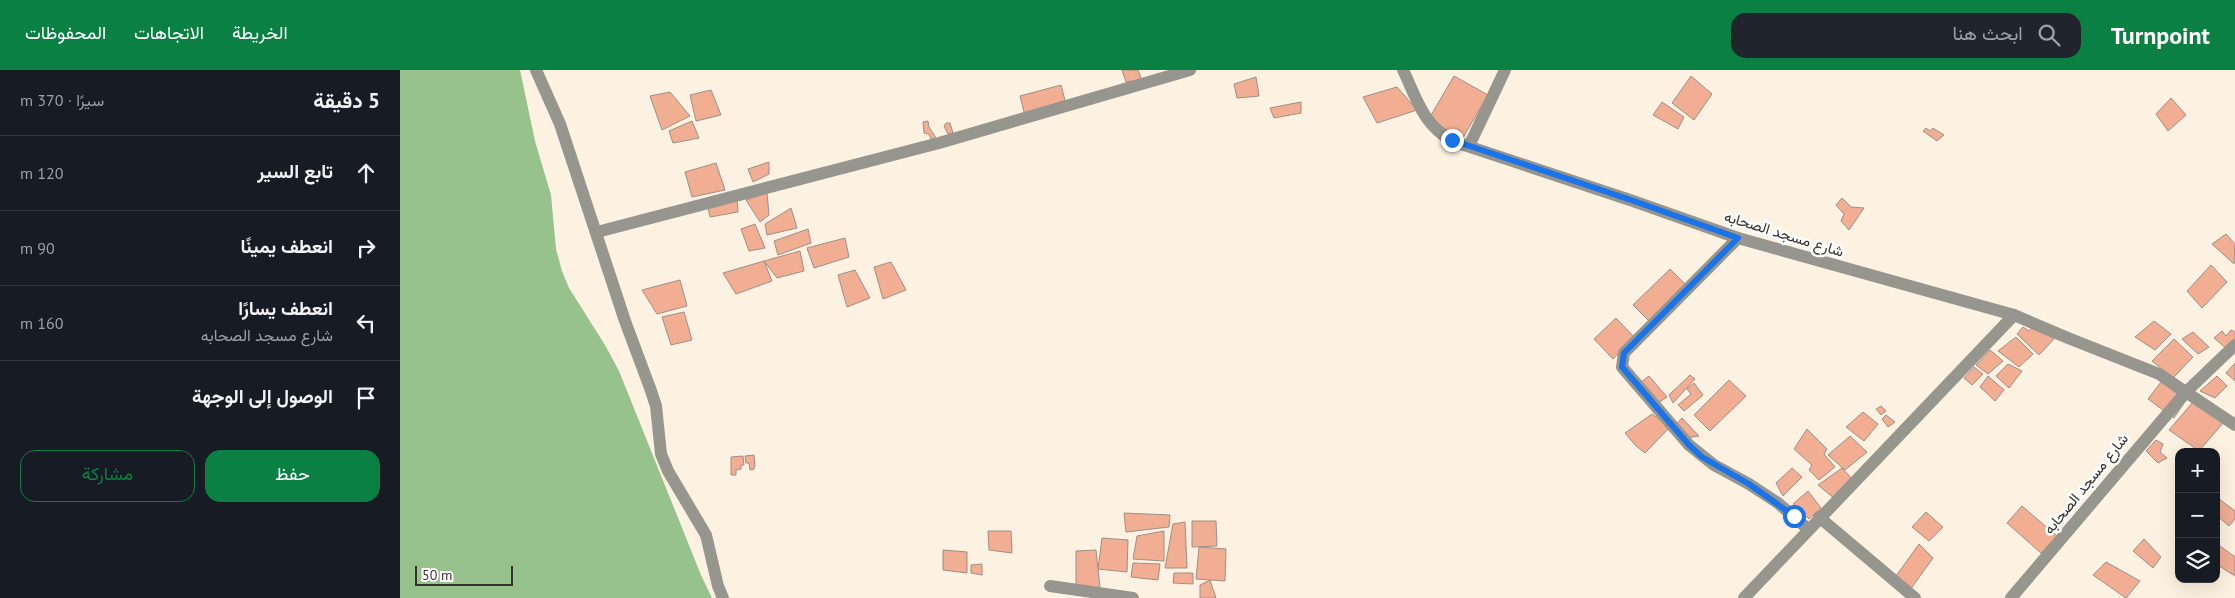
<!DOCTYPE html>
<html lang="ar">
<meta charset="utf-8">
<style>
:root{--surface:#171b24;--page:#20242c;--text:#f1f3f6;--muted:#9ea1a6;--line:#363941;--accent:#0b8043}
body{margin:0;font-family:"PT Sans",Vazirmatn,sans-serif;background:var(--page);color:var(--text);direction:rtl}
.controls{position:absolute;right:15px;bottom:15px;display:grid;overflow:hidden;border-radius:10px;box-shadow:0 5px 20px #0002}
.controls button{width:45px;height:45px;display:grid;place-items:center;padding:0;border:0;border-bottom:1px solid var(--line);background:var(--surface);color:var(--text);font:25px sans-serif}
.scale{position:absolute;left:15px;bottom:12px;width:98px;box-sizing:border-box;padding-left:5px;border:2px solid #36312b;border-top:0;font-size:14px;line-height:18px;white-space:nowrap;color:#36312b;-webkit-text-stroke:4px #fff;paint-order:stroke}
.stop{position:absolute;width:15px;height:15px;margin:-11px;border:4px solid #1a73e8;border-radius:50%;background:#fff}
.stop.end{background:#1a73e8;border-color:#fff;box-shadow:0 1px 5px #0008}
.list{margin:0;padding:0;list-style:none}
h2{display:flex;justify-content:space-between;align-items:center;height:65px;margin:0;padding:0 20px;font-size:21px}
h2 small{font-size:16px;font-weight:400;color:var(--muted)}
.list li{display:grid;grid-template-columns:32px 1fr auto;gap:15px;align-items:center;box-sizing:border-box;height:75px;padding:0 20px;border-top:1px solid var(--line)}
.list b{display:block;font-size:19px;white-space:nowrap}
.list p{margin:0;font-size:16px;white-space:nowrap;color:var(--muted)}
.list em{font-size:16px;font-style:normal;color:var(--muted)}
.actions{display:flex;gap:10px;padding:15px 20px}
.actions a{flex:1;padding:11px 0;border:1px solid var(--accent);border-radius:15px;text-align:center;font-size:18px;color:var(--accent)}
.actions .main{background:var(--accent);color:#fff}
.icon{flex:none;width:28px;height:28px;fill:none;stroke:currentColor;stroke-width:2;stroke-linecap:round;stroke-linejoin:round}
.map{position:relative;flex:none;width:1835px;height:528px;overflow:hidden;direction:ltr}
header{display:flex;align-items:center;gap:30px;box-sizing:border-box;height:70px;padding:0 25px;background:var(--accent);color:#fff}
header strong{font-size:24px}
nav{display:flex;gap:28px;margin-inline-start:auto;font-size:18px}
.search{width:350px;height:45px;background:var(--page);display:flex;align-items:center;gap:12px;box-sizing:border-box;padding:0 18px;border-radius:15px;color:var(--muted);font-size:19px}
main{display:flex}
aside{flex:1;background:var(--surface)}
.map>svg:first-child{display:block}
.water{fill:#97c28c}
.building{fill:#f1ae93;stroke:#a08e87}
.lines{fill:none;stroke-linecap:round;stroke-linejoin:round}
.minor{stroke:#96968e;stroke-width:12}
.route{stroke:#1a73e8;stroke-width:6}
.labels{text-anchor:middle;stroke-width:5;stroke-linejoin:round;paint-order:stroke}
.street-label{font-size:15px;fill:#36312b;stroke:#fff}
</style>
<header>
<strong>Turnpoint</strong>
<div class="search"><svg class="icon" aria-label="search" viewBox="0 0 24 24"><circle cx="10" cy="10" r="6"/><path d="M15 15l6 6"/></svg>ابحث هنا</div>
<nav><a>الخريطة</a><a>الاتجاهات</a><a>المحفوظات</a></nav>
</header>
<main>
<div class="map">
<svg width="1835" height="528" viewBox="0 0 1835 528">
<rect width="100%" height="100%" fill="#fdf1e1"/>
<polygon class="water" points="0,0 120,0 135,71 151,125 156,179 162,201 169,218 205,275 219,301 301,505 312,528 0,528"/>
<g class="building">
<polygon points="722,0 738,0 742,10 726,12"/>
<polygon points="1054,6 1088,25 1061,71 1030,47"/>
<polygon points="1291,6 1312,24 1294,50 1272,33"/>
<polygon points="856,7 859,26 837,28 834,14"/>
<polygon points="661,15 666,34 625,46 620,26"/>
<polygon points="997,17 1017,40 977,53 963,27"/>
<polygon points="311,20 321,45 296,51 290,25"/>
<polygon points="270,22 290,46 262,60 250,26"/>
<polygon points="1771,28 1786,45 1768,61 1756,44"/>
<polygon points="901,32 901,43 874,48 870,38"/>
<polygon points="1262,32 1284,47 1278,59 1253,45"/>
<polygon points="292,51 299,68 273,73 269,61"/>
<polygon points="528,51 529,57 536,68 531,69 529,64 524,63 523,52"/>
<polygon points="546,53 550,53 553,63 548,64 544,56"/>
<polygon points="1526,58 1530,61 1533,58 1544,65 1537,71 1523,61"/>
<polygon points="369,92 369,104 353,112 348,99"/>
<polygon points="316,93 325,120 292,127 285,102"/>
<polygon points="367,123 369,145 360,152 346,130"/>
<polygon points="1442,128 1451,137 1464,138 1449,160 1441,151 1444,144 1436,135"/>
<polygon points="337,129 338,142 310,147 307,133"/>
<polygon points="391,138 397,158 367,165 365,154"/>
<polygon points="355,154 365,178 349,181 341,159"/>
<polygon points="408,159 411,173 378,185 374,171"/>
<polygon points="1826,164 1835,174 1834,194 1812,174"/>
<polygon points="445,168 449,187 414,198 407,178"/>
<polygon points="400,181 404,201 377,208 364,191"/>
<polygon points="364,191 372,211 336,224 323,203"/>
<polygon points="491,192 506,220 483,229 474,197"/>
<polygon points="1811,195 1827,212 1802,238 1787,221"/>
<polygon points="1270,199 1286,215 1249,251 1233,235"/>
<polygon points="455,200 470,228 447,237 438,205"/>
<polygon points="280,210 287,236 257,244 242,220"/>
<polygon points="284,242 292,270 271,275 262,247"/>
<polygon points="1216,248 1235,268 1213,289 1194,269"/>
<polygon points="1754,251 1771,264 1755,280 1735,267"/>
<polygon points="1634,255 1654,269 1639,285 1617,264 1623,257 1629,261"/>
<polygon points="1831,260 1835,262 1835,270 1827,279 1814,268 1822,261 1826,266"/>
<polygon points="1793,262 1809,277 1798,284 1782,269"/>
<polygon points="1616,267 1633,284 1619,297 1598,281"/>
<polygon points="1774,269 1793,287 1773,308 1752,291"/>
<polygon points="1590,280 1603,291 1588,304 1576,295"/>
<polygon points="1835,293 1835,311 1826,303"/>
<polygon points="1608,294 1622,301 1609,318 1596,306"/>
<polygon points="1574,297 1583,304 1572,315 1564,308"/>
<polygon points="1290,305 1295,309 1273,333 1269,325"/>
<polygon points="1249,306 1267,327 1258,333 1241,312"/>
<polygon points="1588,306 1604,320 1595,331 1580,317"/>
<polygon points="1817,306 1827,316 1815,328 1800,321"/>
<polygon points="1329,310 1346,326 1310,361 1294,345"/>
<polygon points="1761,312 1786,330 1774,348 1748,329"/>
<polygon points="1294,313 1303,325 1284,341 1278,335 1291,324 1287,319"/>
<polygon points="1793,332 1823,353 1799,381 1769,360"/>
<polygon points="1481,336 1486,341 1481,345 1476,339"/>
<polygon points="1463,342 1478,354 1464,371 1446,357"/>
<polygon points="1252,344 1270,357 1245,383 1236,376 1225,363"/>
<polygon points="1486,345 1495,352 1488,357 1482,349"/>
<polygon points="1282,348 1299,366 1286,368 1275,355"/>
<polygon points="1407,359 1427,379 1424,384 1435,397 1419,410 1409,400 1412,395 1394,379"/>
<polygon points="1450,366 1467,382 1445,400 1428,385"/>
<polygon points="1756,370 1763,374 1760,382 1767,388 1758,393 1746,381"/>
<polygon points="354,385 355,395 354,399 350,400 349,393 346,393 345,386"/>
<polygon points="343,386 344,395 341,395 341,399 336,400 336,405 331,405 331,387"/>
<polygon points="1392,398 1402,407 1383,426 1376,413"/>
<polygon points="1442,398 1455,412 1435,429 1418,415"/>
<polygon points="1408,421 1421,438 1409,449 1393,434"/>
<polygon points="1818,428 1835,441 1835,449 1829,456 1816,445"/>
<polygon points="1622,436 1657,466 1641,483 1607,453"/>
<polygon points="1526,442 1543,457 1529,471 1512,457"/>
<polygon points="724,443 770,445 769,457 726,462"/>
<polygon points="792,451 816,451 817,476 792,477"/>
<polygon points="785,452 787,498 765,498 773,454"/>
<polygon points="588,461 611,461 612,483 589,480"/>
<polygon points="764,461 764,491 733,489 737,466"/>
<polygon points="702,468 728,470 727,502 698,499"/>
<polygon points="1744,469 1761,487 1753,498 1733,481"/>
<polygon points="1519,474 1533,488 1510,520 1496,506"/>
<polygon points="1820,476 1835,487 1835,506 1816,494 1816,479"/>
<polygon points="799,477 826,479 825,511 796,509"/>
<polygon points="543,480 567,482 567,503 543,500"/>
<polygon points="696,480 700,518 676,520 676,481"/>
<polygon points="1706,492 1740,511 1726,528 1693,505"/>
<polygon points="733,493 760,494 758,510 731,507"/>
<polygon points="582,494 582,505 571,503 571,495"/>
<polygon points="774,503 793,503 793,514 773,513"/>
<polygon points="810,510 816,528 800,528 800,515"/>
</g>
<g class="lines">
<g class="minor">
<polyline points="136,0 160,54 225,251 250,318 256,336 261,384 268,401 306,465 318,516 323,528"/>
<path d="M1003,0C1017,29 1022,53 1052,71L1233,131L1338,168L1614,245L1668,268L1759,304L1835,355"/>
<polyline points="1069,76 1105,0"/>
<polyline points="197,162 539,73 790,0"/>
<polyline points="1338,168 1224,283 1222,297 1289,375 1314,395 1349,414 1378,433 1408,459"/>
<polyline points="1419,447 1515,528"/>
<polyline points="650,516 733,528"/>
<polyline points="1344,528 1614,245"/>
<polyline points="1611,528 1786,322 1835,275"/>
</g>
</g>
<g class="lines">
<polyline class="route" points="1052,70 1234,131 1338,168 1224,283 1222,297 1289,375 1302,387 1349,414 1394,446"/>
</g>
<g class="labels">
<g class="street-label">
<text transform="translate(1384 164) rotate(17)" y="5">شارع مسجد الصحابه</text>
<text transform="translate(1686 414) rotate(-51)" y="5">شارع مسجد الصحابه</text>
</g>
</g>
</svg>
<div class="controls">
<button>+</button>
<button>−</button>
<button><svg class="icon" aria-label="layers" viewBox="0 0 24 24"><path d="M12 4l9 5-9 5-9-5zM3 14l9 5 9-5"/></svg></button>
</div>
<div class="scale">50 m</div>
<div class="stop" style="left:1394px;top:446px"></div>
<div class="stop end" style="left:1052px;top:70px"></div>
</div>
<aside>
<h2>5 دقيقة<small>سيرًا · 370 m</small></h2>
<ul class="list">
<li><svg class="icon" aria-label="ahead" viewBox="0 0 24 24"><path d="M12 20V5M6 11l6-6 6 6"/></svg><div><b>تابع السير</b></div><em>120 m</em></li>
<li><svg class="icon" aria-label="right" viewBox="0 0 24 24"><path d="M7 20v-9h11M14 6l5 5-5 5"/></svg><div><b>انعطف يمينًا</b></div><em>90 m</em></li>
<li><svg class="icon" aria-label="left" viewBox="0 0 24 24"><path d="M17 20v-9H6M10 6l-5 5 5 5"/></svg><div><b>انعطف يسارًا</b><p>شارع مسجد الصحابه</p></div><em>160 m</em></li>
<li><svg class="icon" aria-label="arrive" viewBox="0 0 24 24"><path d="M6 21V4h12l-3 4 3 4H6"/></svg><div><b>الوصول إلى الوجهة</b></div></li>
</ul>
<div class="actions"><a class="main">حفظ</a><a>مشاركة</a></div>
</aside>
</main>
